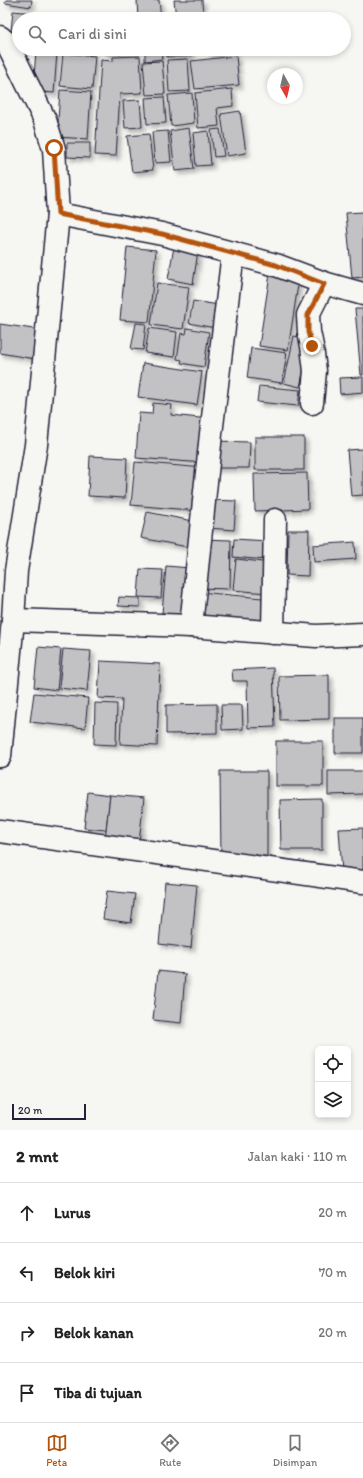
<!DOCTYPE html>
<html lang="id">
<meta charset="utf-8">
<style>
:root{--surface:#fff;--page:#f2f2f2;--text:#222;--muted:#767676;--line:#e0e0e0;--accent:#b45309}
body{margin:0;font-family:Itim,sans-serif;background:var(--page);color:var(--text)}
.controls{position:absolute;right:12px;bottom:12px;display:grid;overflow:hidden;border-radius:6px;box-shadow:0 2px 6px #0003}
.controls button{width:36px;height:36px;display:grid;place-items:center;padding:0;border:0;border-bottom:1px solid var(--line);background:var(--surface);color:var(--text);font:20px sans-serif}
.compass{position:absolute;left:267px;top:68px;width:36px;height:36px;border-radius:50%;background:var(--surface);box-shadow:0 2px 6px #0003;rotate:172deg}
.scale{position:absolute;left:12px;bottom:10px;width:74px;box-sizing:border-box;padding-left:4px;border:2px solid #22223b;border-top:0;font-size:11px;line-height:14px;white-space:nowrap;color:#22223b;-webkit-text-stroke:3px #f6f6f2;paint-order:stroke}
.stop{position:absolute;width:12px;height:12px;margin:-9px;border:3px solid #b45309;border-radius:50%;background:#fff}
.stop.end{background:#b45309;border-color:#fff;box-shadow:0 1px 4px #0008}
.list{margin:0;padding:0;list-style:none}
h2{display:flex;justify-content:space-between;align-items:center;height:52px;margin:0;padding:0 16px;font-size:17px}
h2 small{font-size:13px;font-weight:400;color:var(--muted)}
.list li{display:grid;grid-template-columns:26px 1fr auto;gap:12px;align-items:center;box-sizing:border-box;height:60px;padding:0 16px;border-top:1px solid var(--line)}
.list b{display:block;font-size:15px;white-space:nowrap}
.list em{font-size:13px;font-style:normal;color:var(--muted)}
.icon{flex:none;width:22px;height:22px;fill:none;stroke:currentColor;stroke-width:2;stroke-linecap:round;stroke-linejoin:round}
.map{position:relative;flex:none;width:363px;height:1130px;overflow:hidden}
.search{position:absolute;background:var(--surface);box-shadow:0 2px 6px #0003;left:12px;right:12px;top:12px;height:44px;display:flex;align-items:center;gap:10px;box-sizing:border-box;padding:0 14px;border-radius:22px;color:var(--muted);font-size:15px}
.sheet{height:292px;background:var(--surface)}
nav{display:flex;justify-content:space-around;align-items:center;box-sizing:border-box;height:56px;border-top:1px solid var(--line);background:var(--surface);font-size:11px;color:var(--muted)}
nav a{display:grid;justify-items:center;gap:2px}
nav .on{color:var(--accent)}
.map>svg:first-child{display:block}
.building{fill:#c2c2c4;stroke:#22223b;filter:url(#shadow)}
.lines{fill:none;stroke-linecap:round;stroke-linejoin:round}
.minor-casing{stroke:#22223b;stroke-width:25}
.minor{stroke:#f6f6f2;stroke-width:22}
.route{stroke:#b45309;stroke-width:5}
</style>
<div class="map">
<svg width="363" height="1130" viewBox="0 0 363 1130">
<defs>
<filter id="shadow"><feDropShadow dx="3.5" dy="3.5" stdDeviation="2" flood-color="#0004"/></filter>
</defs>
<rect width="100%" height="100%" fill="#f6f6f2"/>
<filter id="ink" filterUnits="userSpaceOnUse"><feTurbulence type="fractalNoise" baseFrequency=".025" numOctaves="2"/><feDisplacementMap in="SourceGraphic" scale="8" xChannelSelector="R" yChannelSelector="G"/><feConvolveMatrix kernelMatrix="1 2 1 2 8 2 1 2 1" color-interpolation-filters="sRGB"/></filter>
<g filter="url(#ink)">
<g class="building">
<polygon points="6,0 32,0 31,7 5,3"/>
<polygon points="137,0 159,0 161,19 138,19"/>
<polygon points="174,0 202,0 203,16 176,18"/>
<polygon points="13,11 66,16 66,19 19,19 19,42 10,41"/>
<polygon points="70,49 92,49 92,52 70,50"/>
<polygon points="105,49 138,49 138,52 105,54"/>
<polygon points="145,49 161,49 162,59 145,61"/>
<polygon points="166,49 191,49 191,56 167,57"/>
<polygon points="209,49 236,49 236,51 209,55"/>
<polygon points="36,50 57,52 54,93 33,91"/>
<polygon points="63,53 95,56 92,89 60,86"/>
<polygon points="140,56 142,93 120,94 116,156 95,155 101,60 113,61 113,57"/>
<polygon points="236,56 239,85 195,89 191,61"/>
<polygon points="188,59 190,91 169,92 167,60"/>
<polygon points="162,61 165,94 146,95 143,62"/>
<polygon points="232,89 233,106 217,108 219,126 198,128 195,93"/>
<polygon points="60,90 91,92 88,139 57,137"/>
<polygon points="192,93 194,123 171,126 168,95"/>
<polygon points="164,97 166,123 147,124 145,98"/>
<polygon points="140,100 142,127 125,128 123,101"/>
<polygon points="240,111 246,153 227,156 221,114"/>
<polygon points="189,128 194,169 175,171 170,131"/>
<polygon points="220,129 224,156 214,157 211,130"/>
<polygon points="168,131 171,162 155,163 152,132"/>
<polygon points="208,131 211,165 196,166 193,133"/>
<polygon points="149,134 153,170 132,172 127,136"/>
<polygon points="67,143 90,143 90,158 67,157"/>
<polygon points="363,212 363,277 352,278 346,213"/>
<polygon points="127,247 156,250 149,322 120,320"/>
<polygon points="174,247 198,251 193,284 168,279"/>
<polygon points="270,274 299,278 288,350 259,346"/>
<polygon points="157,283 189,287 183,329 151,325"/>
<polygon points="193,301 219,305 215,328 189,323"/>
<polygon points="355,309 363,309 363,375 361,375"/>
<polygon points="136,323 146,324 143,350 131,349"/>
<polygon points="0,324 40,330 35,359 0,353"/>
<polygon points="149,328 177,332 174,357 145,353"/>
<polygon points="187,328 209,332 204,367 181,363 182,360 177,359 181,333 186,334"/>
<polygon points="294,336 310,339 300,387 284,383"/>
<polygon points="251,348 287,353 282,383 247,378"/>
<polygon points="143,363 202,372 197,405 138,397"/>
<polygon points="363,377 363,392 340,394 339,378"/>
<polygon points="259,386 300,390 298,406 257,402"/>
<polygon points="153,403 172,405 171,415 209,419 205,463 136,458 139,413 152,414"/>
<rect x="255" y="437" width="49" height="33"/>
<polygon points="213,441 250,442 249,468 212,468"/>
<polygon points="363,449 363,495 351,496 347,450"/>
<polygon points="90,456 127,458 125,498 88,496"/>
<polygon points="135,462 204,468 201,511 131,505"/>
<polygon points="307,473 308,509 255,511 254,474"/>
<polygon points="210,500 236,501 234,530 208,528"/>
<polygon points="147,512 198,522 193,548 141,538"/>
<polygon points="288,530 309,530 308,576 287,575"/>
<polygon points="201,539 231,540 230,589 199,588"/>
<polygon points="234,539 268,541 266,560 233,557"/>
<polygon points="355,542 356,559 314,562 313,545"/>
<polygon points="236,559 271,563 267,593 233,590"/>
<polygon points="166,566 190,568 186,615 162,613"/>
<polygon points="140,569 163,570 161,598 138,597"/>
<polygon points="199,592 273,599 270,627 196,619"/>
<polygon points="119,597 140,598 140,607 118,606"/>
<polygon points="38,647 61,649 57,690 34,687"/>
<polygon points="63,649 91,651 87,691 59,688"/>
<polygon points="100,661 160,664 157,746 120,744 122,699 98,698"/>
<polygon points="273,668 275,727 248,728 247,681 233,681 232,670"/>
<polygon points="329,675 329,719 280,720 279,676"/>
<polygon points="34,693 88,698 85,728 30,722"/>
<polygon points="95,703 117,704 116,745 94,744"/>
<polygon points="217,704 217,733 166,734 166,705"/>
<polygon points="221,705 242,705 243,729 222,730"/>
<rect x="335" y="718" width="28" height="35"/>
<rect x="276" y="741" width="47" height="45"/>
<polygon points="220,771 267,771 267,858 221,858"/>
<polygon points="328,771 363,771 363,794 328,795"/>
<polygon points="88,792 110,795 106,830 84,828"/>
<polygon points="110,795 144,798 139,842 105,839"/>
<polygon points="322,799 322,850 281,850 280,800"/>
<polygon points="363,828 363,872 342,873 339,829"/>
<polygon points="165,882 197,885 191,948 159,944"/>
<polygon points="107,891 135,894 131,923 103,919"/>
<polygon points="158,971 185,974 181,1023 153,1020"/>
</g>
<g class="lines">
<defs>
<g id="minor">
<polyline points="0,37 7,43 45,120 54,149 58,214 36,445 16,571 13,620 0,756"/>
<polyline points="58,214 162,234 276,265 324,283 363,294"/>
<polyline points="312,403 315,371 312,346 309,332 308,315 324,283"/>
<polyline points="13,620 191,626 316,636 363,634"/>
<polyline points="191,626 211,434 233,253"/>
<polyline points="273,633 275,520"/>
<polyline points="0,831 363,882"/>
</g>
</defs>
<use href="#minor" class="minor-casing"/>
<use href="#minor" class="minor"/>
</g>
</g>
<g class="lines" filter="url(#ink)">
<polyline class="route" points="54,148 58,214 162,234 276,265 324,284 308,315 308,332 312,346"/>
</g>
</svg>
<div class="controls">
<button><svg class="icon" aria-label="locate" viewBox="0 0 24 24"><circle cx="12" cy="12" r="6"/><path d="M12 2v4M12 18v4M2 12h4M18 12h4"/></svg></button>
<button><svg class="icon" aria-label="layers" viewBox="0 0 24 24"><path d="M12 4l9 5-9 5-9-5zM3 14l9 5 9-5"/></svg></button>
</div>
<svg class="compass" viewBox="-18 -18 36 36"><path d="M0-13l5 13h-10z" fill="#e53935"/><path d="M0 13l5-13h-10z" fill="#767676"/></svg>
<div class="scale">20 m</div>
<div class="stop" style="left:54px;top:148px"></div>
<div class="stop end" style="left:312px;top:346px"></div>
<div class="search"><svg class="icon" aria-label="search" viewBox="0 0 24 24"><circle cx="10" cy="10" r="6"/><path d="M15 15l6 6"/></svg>Cari di sini</div>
</div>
<section class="sheet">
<h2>2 mnt<small>Jalan kaki · 110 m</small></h2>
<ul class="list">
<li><svg class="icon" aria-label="ahead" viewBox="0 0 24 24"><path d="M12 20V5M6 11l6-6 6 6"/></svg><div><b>Lurus</b></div><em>20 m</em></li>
<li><svg class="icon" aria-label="left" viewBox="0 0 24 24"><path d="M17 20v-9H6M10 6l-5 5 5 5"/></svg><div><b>Belok kiri</b></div><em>70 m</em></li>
<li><svg class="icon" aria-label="right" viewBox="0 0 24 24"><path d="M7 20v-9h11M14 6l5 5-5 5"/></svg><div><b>Belok kanan</b></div><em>20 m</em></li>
<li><svg class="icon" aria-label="arrive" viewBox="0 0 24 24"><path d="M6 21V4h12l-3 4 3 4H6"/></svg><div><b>Tiba di tujuan</b></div></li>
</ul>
</section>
<nav>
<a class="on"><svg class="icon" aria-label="map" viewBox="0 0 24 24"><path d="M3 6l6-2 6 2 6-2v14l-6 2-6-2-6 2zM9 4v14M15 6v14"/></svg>Peta</a>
<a><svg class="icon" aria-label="directions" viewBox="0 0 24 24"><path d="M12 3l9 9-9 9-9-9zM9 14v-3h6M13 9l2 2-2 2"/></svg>Rute</a>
<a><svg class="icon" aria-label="saved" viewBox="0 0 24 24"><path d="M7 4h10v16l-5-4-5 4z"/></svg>Disimpan</a>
</nav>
